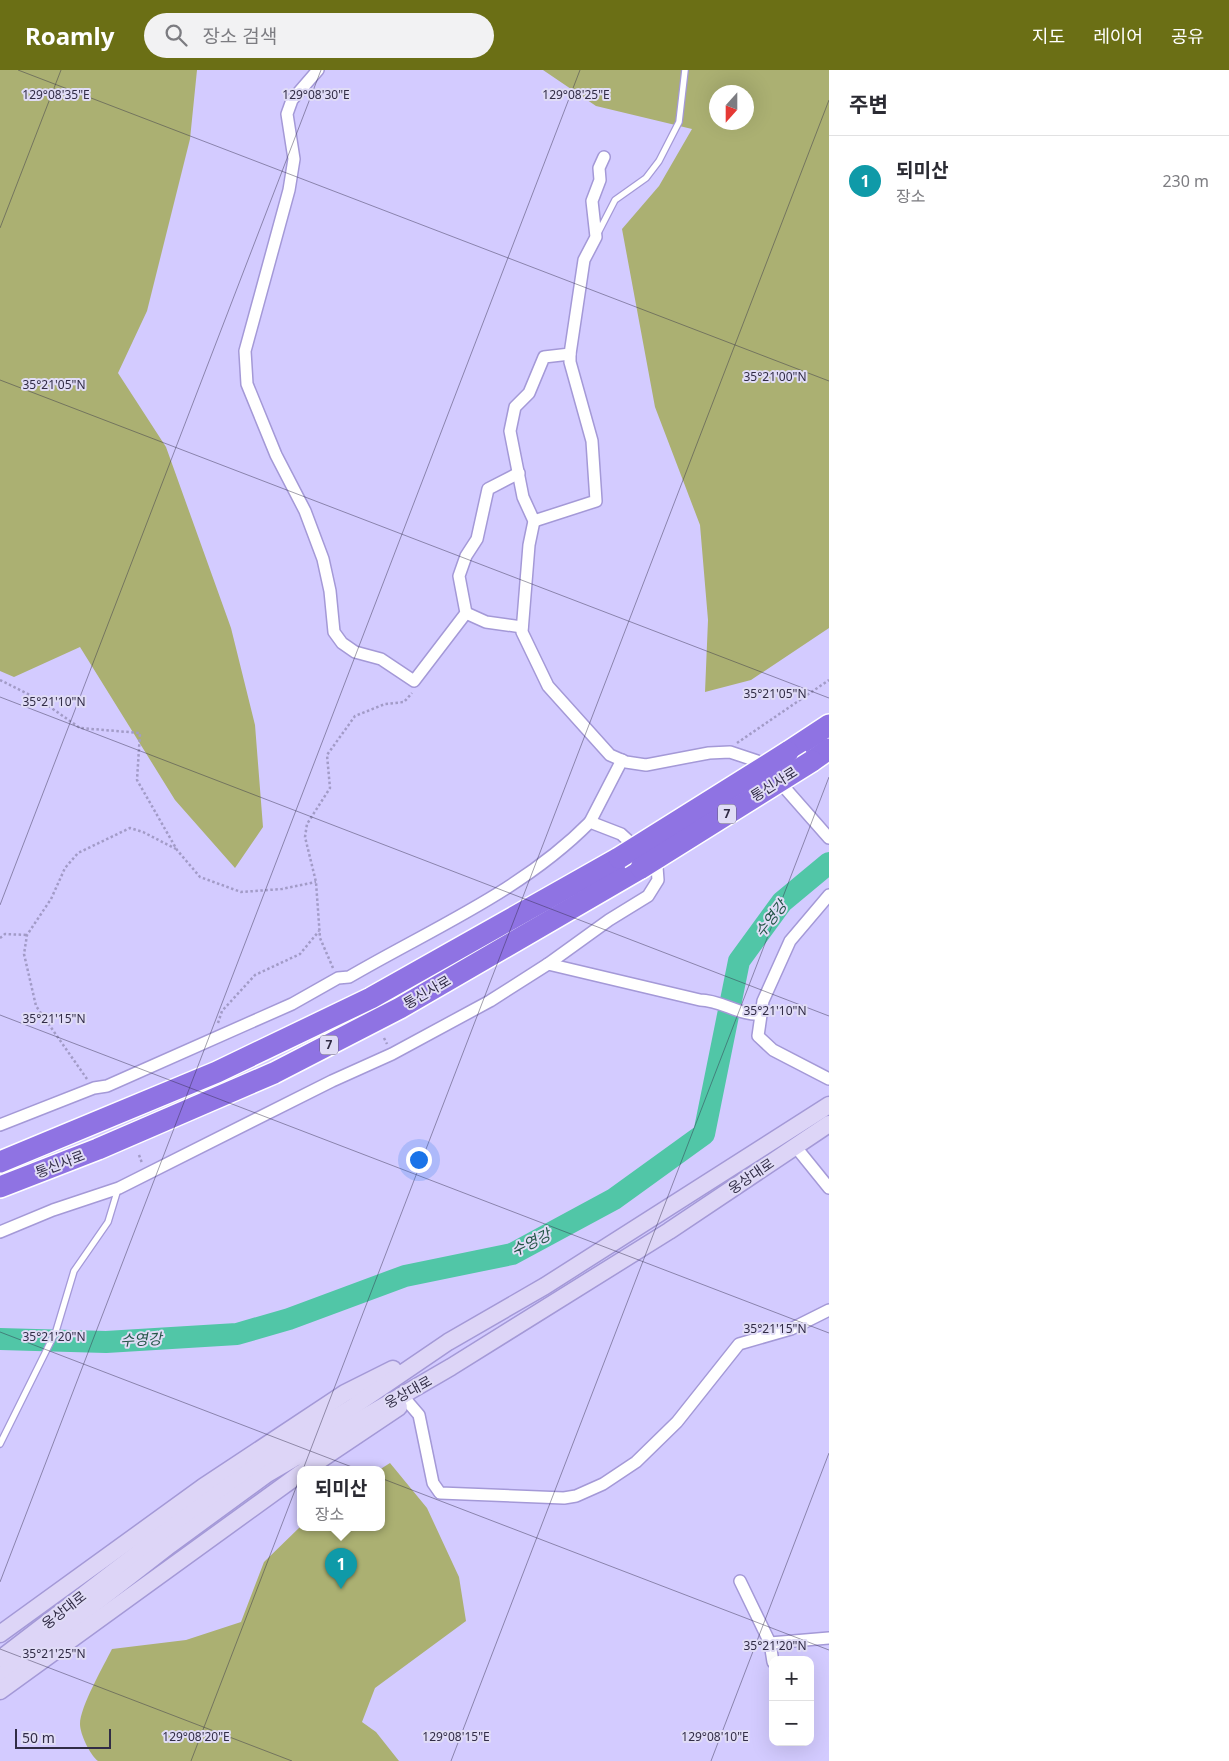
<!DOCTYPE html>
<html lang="ko">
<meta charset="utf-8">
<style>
:root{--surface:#fff;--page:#f2f2f3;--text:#2b2b33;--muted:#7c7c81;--line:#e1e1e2;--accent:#6b6f15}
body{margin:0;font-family:"Noto Sans","Noto Sans KR",sans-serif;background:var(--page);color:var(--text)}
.controls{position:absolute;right:15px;bottom:15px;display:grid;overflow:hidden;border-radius:10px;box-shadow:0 5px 20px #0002}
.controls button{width:45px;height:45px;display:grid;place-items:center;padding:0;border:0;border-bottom:1px solid var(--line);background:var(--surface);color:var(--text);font:25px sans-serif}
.compass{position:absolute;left:709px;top:15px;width:45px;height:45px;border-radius:50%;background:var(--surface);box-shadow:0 5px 20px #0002;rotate:201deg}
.scale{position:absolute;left:15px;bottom:12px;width:96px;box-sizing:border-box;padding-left:5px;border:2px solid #312c46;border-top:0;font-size:14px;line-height:18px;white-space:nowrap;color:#312c46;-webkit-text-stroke:4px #e0dcf6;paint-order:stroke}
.you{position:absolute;left:418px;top:1089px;width:18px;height:18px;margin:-12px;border:4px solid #fff;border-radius:50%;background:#1a73e8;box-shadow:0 0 0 8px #1a73e833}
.badge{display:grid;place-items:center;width:32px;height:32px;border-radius:50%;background:var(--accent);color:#fff;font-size:16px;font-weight:700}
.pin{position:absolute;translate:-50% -41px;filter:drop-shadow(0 1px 2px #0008)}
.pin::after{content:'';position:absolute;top:26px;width:18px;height:15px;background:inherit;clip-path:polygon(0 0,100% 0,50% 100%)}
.popup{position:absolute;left:297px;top:1396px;width:88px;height:65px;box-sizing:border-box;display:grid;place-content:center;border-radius:10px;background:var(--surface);filter:drop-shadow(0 1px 4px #0005);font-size:16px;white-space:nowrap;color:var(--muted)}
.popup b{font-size:19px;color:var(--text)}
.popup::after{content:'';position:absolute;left:50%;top:100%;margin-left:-10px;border:10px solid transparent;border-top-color:var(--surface)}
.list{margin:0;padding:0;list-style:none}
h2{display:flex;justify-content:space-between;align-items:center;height:65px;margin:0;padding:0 20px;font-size:21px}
h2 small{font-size:16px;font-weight:400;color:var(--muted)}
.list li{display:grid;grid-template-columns:32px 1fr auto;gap:15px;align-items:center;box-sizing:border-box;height:90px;padding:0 20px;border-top:1px solid var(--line)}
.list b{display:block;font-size:19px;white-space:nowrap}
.list p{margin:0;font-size:16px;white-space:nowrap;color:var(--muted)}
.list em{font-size:16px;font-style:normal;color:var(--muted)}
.icon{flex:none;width:28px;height:28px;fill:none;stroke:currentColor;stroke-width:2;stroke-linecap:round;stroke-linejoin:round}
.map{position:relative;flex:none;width:829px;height:1691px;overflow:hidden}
header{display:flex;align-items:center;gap:30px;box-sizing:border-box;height:70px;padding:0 25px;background:var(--accent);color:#fff}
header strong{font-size:24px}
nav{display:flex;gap:28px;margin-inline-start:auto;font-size:18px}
.search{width:350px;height:45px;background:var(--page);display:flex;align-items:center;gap:12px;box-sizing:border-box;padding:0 18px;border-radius:28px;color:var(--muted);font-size:19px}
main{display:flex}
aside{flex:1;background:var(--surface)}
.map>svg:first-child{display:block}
.green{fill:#abb072;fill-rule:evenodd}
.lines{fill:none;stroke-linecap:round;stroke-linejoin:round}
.river{stroke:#51c6a7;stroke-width:22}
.lane-casing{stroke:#a499d7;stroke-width:8}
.street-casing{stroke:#a499d7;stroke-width:14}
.secondary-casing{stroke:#a499d7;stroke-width:19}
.highway-casing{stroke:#fff;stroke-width:24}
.path{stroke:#a29bc7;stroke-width:2.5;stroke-dasharray:2.5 2.5;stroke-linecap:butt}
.lane{stroke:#fff;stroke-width:5.5}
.street{stroke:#fff;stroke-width:11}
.secondary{stroke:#ddd5f7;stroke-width:16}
.highway{stroke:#8f73e3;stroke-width:21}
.highway-bridge-casing{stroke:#fff;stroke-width:24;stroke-linecap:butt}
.highway-bridge{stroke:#8f73e3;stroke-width:21}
.ticks{fill:none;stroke:#312c46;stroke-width:1;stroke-opacity:0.45}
.labels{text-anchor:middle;stroke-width:4;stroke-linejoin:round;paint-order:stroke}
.shield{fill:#e0dcf6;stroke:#66617b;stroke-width:1}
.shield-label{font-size:12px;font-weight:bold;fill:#312c46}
.street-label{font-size:14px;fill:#312c46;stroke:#e0dcf6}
.water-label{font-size:15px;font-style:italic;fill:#235446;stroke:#e0dcf6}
.ticks-label{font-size:12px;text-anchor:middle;fill:#312c46;stroke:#e0dcf6;stroke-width:4;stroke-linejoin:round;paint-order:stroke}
</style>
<header>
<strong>Roamly</strong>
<div class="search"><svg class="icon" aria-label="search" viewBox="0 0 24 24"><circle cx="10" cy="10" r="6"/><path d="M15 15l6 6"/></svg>장소 검색</div>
<nav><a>지도</a><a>레이어</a><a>공유</a></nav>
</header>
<main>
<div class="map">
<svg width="829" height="1691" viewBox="0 0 829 1691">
<rect width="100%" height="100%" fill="#d3cbff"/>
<g class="green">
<polygon points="0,0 197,0 190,69 147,241 118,303 166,377 231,558 255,655 263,757 235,798 175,730 80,577 14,607 0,601"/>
<path d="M543,0H829V558L751,610L705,622L708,550L700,455L655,337L622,159L659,116L692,59L596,36ZM716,22H746V52H716Z"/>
<path d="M390,1393L427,1438L459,1507L466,1551L375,1618L362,1652L376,1662L399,1691H98C90,1685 80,1664 80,1654C80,1637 104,1595 112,1579L186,1570L241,1552L264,1492L301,1456V1458H381V1400H379Z"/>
</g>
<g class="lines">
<polyline class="river" points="0,1269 106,1272 237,1264 289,1249 405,1206 512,1184 614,1129 704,1064 739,891 782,832 829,793"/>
<defs>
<g id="lane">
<polyline points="597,165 615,130 646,108 659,91 679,52 685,0"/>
<polyline points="0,1374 56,1261 74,1201 108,1152 118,1119"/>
</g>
<g id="street">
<polyline points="318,0 292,30 287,44 294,89 289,120 245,281 247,314 276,385 305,441 323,489 330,521 334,562 342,573 355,582 381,589 414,611 466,543 459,506 466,486 477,469 488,419 519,403"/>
<polyline points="604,87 599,98 600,110 592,131 596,167 584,190 570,284 544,287 529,323 515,337 510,361 523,427 534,451 529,475 522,562 548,616 610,685 626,692 646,695 709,683 730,682 757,691 765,699"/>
<polyline points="534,451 596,431 592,371 570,292 570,284"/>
<polyline points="466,543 486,552 522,557"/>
<polyline points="777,709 829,768"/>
<polyline points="590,752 622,690"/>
<polyline points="829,825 790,871 763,931 758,966 773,980 829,1009"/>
<path d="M0,1055L94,1018L107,1016L292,934L338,908L349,907C431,859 522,821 590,752L621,764L657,797L658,810L648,826L609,850L548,894"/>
<polyline points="795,1076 829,1118"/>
<path d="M0,1162L53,1140L119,1118L332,1011L392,984L490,931L548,894L700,930C721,930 740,946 761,944"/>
<polyline points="407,1331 419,1345 433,1413 440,1423 564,1428 576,1426 603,1414 636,1392 677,1352 739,1274 791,1259 829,1240"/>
<polyline points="740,1511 770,1573 773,1592"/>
<polyline points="770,1573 829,1568"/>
</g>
<g id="secondary">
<polyline points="305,1400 399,1337"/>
<polyline points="0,1564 203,1417 345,1323 393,1299"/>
<polyline points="0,1589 160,1466 259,1394 351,1338 448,1272 545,1216 829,1035"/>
<polyline points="0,1607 170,1475 267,1404 451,1297 669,1161 829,1054"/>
<polyline points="0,1621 301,1403"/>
</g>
<g id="highway">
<polyline points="788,682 829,655"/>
<polyline points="812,691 829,679"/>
<polyline points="0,1092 217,1002 371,928 619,788"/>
<polyline points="0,1117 98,1079 274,1003 400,938 641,798"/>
</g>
</defs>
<use href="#lane" class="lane-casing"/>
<use href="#street" class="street-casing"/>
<use href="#secondary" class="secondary-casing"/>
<use href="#highway" class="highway-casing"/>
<g class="path">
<polyline points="0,610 40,630 80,658 140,663 137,710 177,780 200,807 241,822 282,819 316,812"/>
<polyline points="737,673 829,610"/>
<polyline points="0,868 5,864 27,865"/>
<polyline points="333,898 320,868 316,812 305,767 307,754 330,718 327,685 355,646 385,634 404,632 412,623"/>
<polyline points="218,953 222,941 255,905 300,884 319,861"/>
<polyline points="384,968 387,974"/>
<polyline points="87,1009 36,936 24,884 27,865 51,829 65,798 78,783 130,758 143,762 176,779"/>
<polyline points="139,1085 142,1093"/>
</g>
<use href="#lane" class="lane"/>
<use href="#street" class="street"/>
<use href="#secondary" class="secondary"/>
<use href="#highway" class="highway"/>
<defs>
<g id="highway-bridge">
<polyline points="619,788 788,682"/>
<polyline points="641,798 812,691"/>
</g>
</defs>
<use href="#highway-bridge" class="highway-bridge-casing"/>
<use href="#highway-bridge" class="highway-bridge"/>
</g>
<path class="ticks" d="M18,0L829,311M0,158L61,0M0,310L829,628M0,627L829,946M0,835L321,0M0,945L829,1263M0,1262L829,1580M0,1512L580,0M0,1579L292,1691M191,1691L829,30M451,1691L829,707M711,1691L829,1383"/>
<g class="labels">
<g class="shield">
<rect x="718" y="734.5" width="18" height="19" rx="4"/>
<rect x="320" y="965.5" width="18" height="19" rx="4"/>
</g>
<g class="shield-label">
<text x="727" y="748">7</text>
<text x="329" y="979">7</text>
</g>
<g class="street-label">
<text transform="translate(774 714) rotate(-32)" y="5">통신사로</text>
<text transform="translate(427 922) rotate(-30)" y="5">통신사로</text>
<text transform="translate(60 1094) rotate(-21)" y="5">통신사로</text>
<text transform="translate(751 1106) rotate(-34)" y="5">웅상대로</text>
<text transform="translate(408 1322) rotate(-29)" y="5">웅상대로</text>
<text transform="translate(64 1540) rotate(-38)" y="5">웅상대로</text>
</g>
<g class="water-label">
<text transform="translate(771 849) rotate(-52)" y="5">수영강</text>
<text transform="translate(531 1173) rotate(-26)" y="5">수영강</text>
<text transform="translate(141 1270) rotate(-3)" y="5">수영강</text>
</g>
</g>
<g class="ticks-label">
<text x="316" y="29">129°08'30"E</text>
<text x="576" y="29">129°08'25"E</text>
<text x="56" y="29">129°08'35"E</text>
<text x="775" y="311">35°21'00"N</text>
<text x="54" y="319">35°21'05"N</text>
<text x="775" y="628">35°21'05"N</text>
<text x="54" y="636">35°21'10"N</text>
<text x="775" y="945">35°21'10"N</text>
<text x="54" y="953">35°21'15"N</text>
<text x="775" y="1263">35°21'15"N</text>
<text x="54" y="1271">35°21'20"N</text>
<text x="775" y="1580">35°21'20"N</text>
<text x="54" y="1588">35°21'25"N</text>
<text x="196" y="1671">129°08'20"E</text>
<text x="456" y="1671">129°08'15"E</text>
<text x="715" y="1671">129°08'10"E</text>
</g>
</svg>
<div class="controls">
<button>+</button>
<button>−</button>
</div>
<svg class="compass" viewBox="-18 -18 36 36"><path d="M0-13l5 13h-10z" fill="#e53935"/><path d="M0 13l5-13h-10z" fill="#7c7c81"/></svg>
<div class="scale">50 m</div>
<div class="you"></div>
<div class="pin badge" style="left:341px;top:1519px;background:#0f9aa8">1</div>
<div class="popup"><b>되미산</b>장소</div>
</div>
<aside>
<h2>주변<small></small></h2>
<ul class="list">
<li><span class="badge" style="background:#0f9aa8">1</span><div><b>되미산</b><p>장소</p></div><em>230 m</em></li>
</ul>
</aside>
</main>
